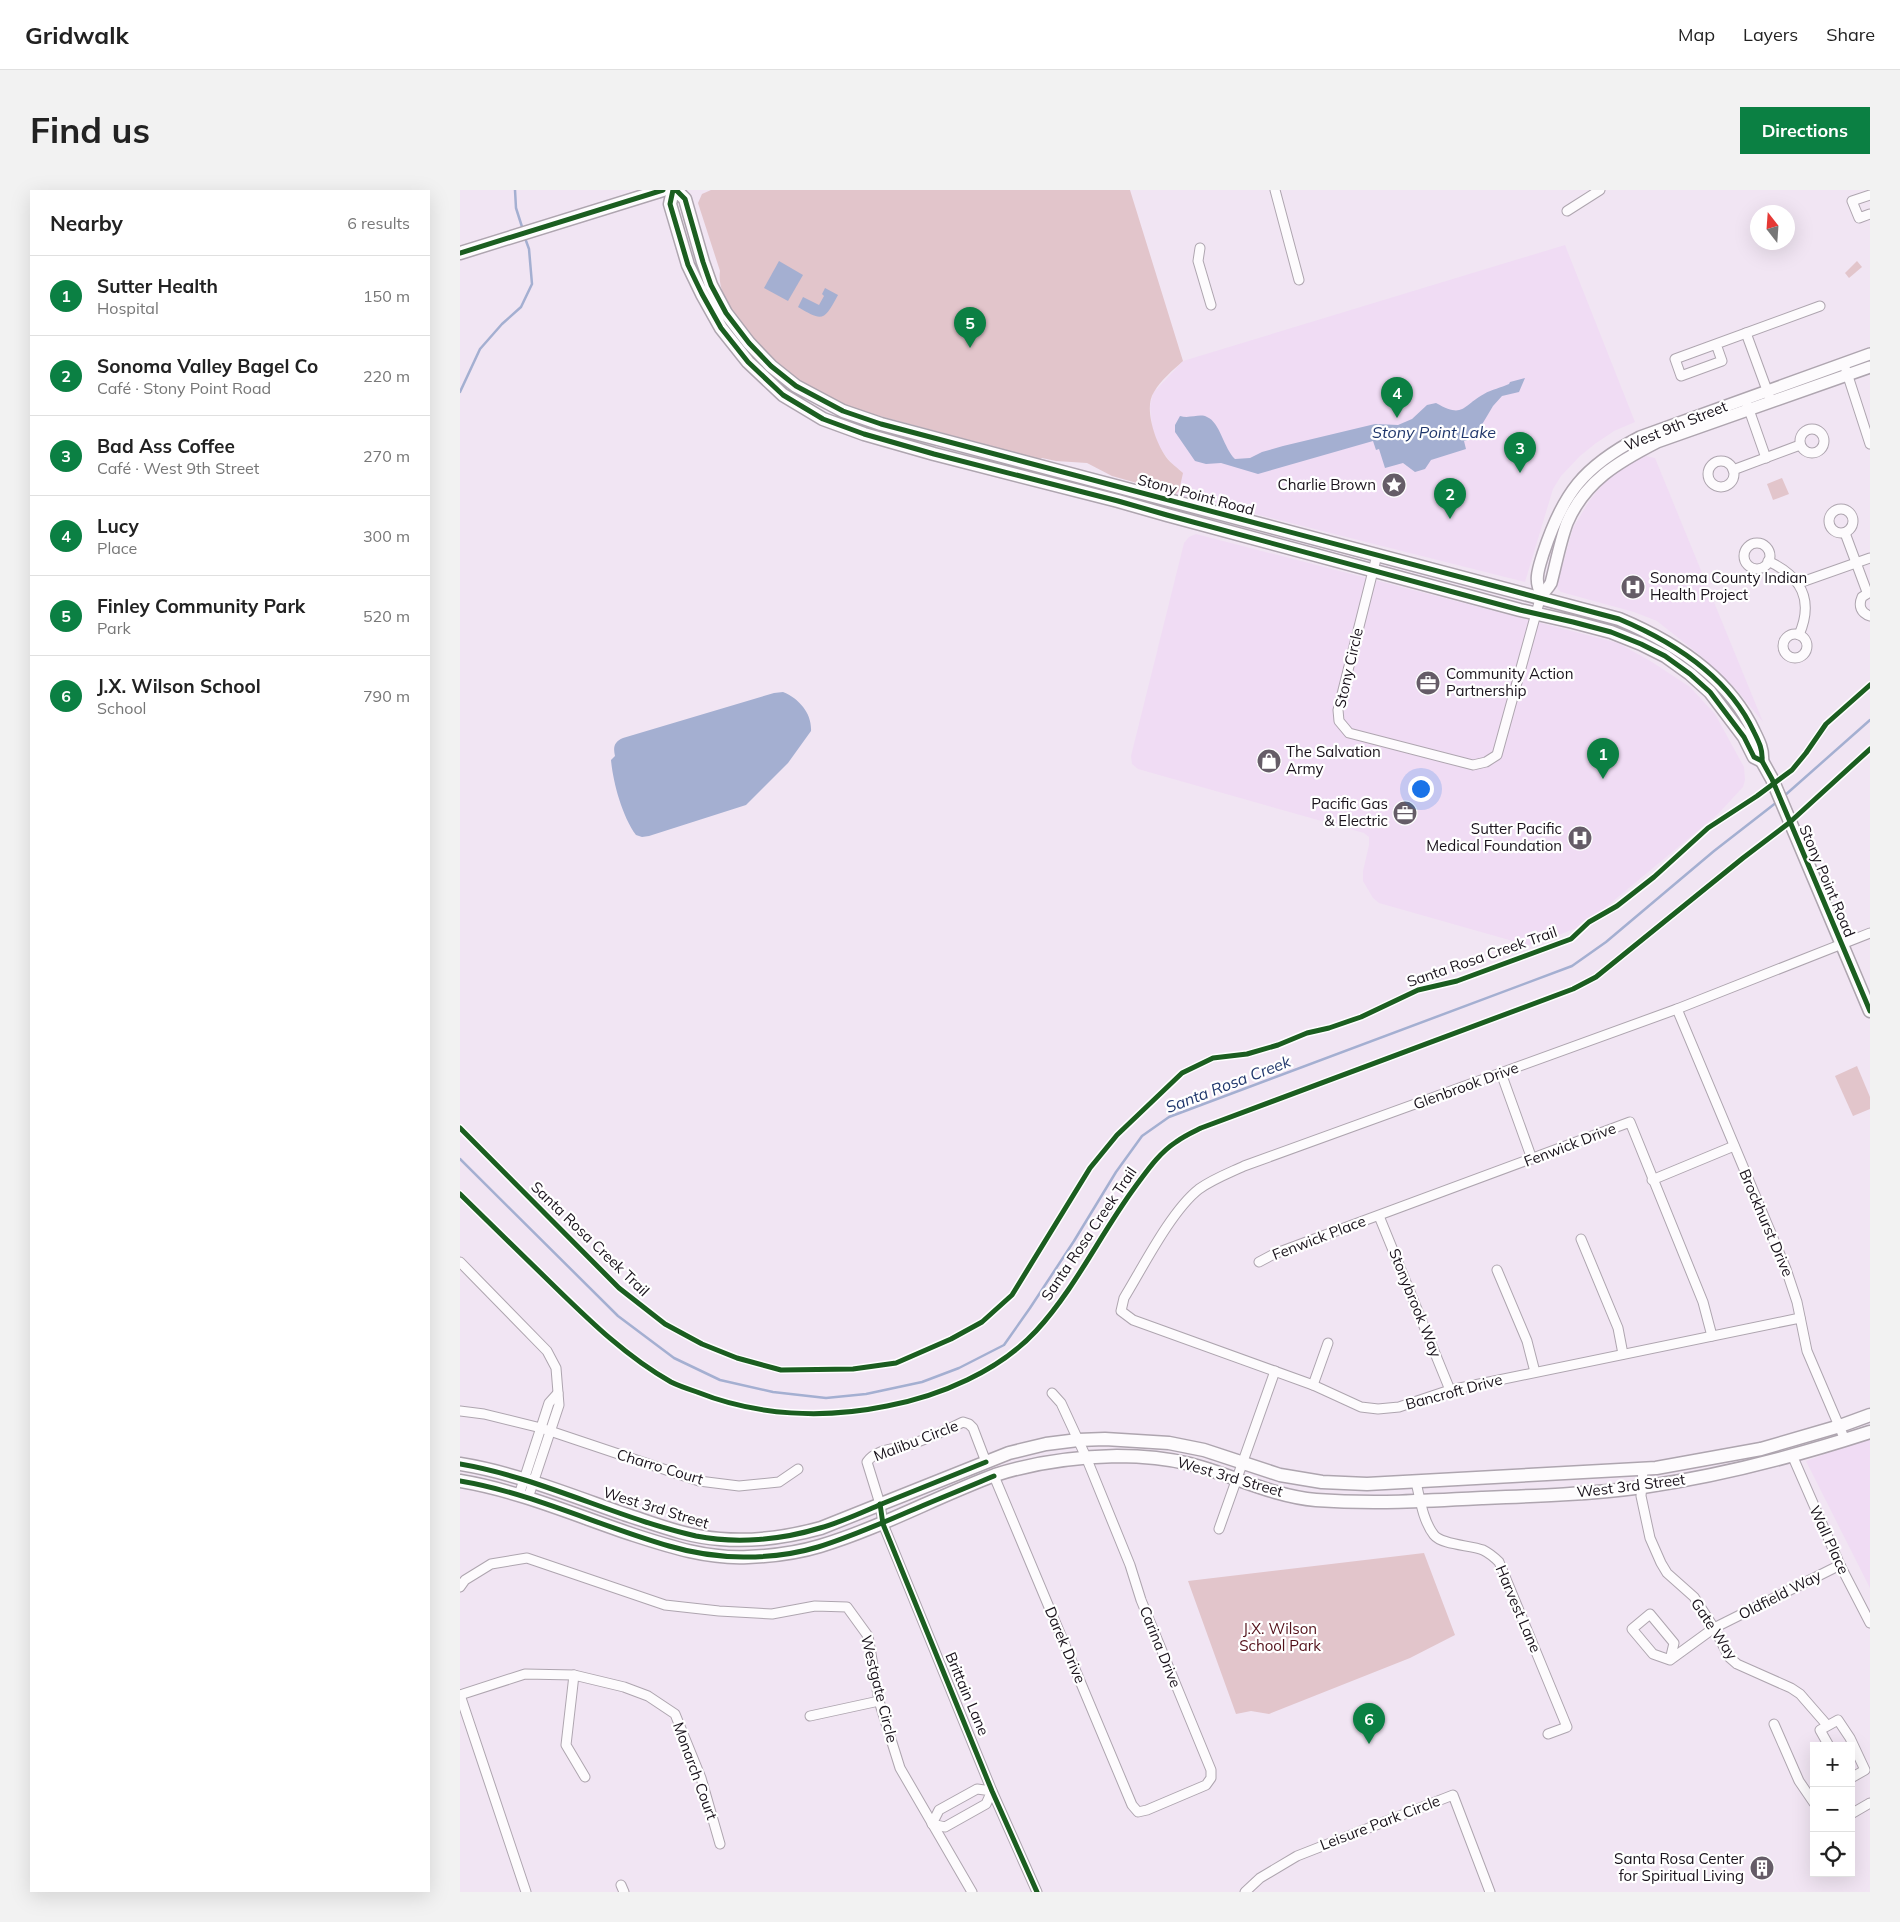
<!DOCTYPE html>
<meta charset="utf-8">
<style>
:root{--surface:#fff;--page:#f2f2f2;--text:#222;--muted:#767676;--line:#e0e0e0;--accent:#0b8043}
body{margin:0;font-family:Mulish,sans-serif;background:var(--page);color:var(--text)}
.controls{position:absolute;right:15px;bottom:15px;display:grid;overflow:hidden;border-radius:0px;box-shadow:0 5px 20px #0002}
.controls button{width:45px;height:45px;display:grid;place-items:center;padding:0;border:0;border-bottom:1px solid var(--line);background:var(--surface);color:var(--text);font:25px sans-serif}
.compass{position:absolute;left:1290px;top:15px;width:45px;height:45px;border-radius:50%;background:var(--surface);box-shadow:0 5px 20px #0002;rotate:343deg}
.you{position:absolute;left:960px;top:598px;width:18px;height:18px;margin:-12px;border:4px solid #fff;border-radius:50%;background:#1a73e8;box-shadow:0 0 0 8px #1a73e833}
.badge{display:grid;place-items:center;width:32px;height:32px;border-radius:50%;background:var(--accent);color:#fff;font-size:16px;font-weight:700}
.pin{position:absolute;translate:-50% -41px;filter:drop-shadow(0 1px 2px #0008)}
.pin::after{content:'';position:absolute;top:26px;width:18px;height:15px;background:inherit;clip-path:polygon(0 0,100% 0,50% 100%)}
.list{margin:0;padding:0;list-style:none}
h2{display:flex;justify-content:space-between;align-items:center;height:65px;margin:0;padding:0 20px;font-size:21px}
h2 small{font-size:16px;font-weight:400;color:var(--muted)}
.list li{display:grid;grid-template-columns:32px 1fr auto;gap:15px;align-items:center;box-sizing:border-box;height:80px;padding:0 20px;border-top:1px solid var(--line)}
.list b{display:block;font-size:19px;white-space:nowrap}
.list p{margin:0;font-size:16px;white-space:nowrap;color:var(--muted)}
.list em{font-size:16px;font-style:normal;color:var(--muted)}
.icon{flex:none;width:28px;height:28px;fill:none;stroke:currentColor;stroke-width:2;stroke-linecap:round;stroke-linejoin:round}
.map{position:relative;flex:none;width:1410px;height:1702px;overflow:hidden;border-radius:0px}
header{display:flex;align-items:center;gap:30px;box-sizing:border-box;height:70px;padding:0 25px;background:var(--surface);border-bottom:1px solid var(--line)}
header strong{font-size:24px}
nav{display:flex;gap:28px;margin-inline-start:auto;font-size:18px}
.intro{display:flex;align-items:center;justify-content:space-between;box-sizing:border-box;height:120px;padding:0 30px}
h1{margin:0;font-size:35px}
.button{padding:12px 22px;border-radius:0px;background:var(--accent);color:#fff;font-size:18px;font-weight:700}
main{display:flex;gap:30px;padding:0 30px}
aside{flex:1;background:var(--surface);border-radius:0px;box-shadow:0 5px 20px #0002}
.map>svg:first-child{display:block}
.built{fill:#f0dcf4}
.green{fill:#e2c5cb}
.water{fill:#a4afd1}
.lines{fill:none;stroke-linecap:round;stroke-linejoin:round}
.stream{stroke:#a4afd1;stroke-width:2.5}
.minor-casing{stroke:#aea5af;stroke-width:11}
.tertiary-casing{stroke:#aea5af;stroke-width:14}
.secondary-casing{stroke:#aea5af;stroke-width:15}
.minor{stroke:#fdfbfd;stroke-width:9}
.tertiary{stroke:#fdfbfd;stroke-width:11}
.secondary{stroke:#fdfbfd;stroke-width:12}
.cycleway-casing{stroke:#fff;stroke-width:8}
.cycleway{stroke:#1b5e20;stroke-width:5}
.labels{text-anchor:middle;stroke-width:4.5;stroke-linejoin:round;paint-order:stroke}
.street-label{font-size:15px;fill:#1a131c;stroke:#fff}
.poi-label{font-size:15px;fill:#1a131c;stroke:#fff;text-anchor:end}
.park-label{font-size:15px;fill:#53111a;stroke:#fff}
.water-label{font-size:16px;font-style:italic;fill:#20376c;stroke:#fff}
</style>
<header>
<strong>Gridwalk</strong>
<nav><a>Map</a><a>Layers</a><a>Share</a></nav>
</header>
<div class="intro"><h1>Find us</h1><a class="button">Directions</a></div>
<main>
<aside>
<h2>Nearby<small>6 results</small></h2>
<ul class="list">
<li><span class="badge">1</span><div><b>Sutter Health</b><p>Hospital</p></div><em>150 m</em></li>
<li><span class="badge">2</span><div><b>Sonoma Valley Bagel Co</b><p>Café · Stony Point Road</p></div><em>220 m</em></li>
<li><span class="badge">3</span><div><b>Bad Ass Coffee</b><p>Café · West 9th Street</p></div><em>270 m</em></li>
<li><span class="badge">4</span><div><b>Lucy</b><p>Place</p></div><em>300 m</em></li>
<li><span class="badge">5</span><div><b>Finley Community Park</b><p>Park</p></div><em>520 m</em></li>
<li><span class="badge">6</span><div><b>J.X. Wilson School</b><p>School</p></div><em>790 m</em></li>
</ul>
</aside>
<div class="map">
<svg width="1410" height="1702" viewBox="0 0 1410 1702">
<rect width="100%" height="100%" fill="#f1e5f3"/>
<g class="built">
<polygon points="1105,55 1175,232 1154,241 1136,253 1120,266 1101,286 1093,299 1065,392 716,304 722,282 712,274 699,257 692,237 690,216 693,203 723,171"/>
<polygon points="1185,266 1195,268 1303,532 1276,499 1240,465 1197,431 1174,422 1101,402 1098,399 1097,395 1113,338 1128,313 1140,297 1154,283 1165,275"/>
<polygon points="736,344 1158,453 1192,472 1230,497 1255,524 1284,577 1285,590 1283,597 1258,624 1140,722 1119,737 1073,755 1067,755 919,713 913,708 903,691 903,681 909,655 909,647 904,643 678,579 672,574 671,566 724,353 729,347"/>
<polygon points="1410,1248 1410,1398 1346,1271"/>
</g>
<g class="green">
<path d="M251,0H670L723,171C713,180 701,190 694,202C683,218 696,253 706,267C711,274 718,278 723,283L719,301L716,304L652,286L627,273L596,271L582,268L580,269L401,221C382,214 362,205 345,194C316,174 254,119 260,81L238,13L242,4Z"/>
<polygon points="1397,71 1402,77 1389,88 1385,83"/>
<polygon points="1322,288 1329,304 1313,310 1307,294"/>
<polygon points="1397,876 1410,907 1410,919 1393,926 1375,886"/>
<polygon points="964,1363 995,1445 950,1468 809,1524 791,1521 776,1524 728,1391"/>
</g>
<g class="water">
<polygon points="319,71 343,85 328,111 304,98"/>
<path d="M365,98L378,105C364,131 363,132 338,117L343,107L359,115L364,106L362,104Z"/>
<path d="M1065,188L1059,202L1042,206L1033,216L1014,248L1004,251L1006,259L971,270L965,279L955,282L943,273L925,278L919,259L916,260L913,251L798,284L761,273L746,274L735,271L715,242V235L720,226C730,229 740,223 747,227C760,232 764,259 775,269L790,268L802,262L823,256L915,234L938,235L952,229L967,215L976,213C1004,229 1002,216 1024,204C1032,199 1041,198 1049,194L1050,192Z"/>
<path d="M323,502C340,509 352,524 351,541L328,573L286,615L189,646L182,647L176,645C162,626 153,592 151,570L155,566C153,557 154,552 163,548L314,503Z"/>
</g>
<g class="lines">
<g class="stream">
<polyline points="55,0 56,18 63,40"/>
<polyline points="0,202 20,159 42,134 61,117 72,94 69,59 65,48"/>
<polyline points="1323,607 1410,530"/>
<polyline points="0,969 158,1126 214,1168 260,1190 313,1202 366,1208 406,1204 462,1192 499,1178 544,1155 570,1118 614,1051 656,982 682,946 709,927 1112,776 1146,752 1254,661 1317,612"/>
</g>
<defs>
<g id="minor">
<polyline points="815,0 839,90"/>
<polyline points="1410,5 1392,11 1399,28 1410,24"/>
<polyline points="1107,21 1140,0"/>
<polyline points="740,58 738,71 751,115"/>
<polyline points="1286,143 1311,211"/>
<polyline points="1256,154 1262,171 1221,186 1215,169 1360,116"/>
<polyline points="1386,180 1410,254"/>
<polyline points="1287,214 1306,268"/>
<circle cx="1352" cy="251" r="12"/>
<circle cx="1261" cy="284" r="13"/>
<polyline points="1273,280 1340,255"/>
<circle cx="1381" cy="331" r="12"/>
<polyline points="1385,343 1407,402"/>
<circle cx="1297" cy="366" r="13"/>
<polyline points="917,365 878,520 879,531 889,543 1013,575 1026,572 1037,565 1080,409"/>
<path d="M1308,371C1342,387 1354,410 1339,445"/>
<polyline points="1339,393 1410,368"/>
<path d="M1410,402L1402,407C1398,416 1401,423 1410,426"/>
<circle cx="1335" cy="456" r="12"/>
<polyline points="1217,819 1326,1079 1337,1112 1347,1161 1385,1250"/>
<polyline points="1041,883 1072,969"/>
<polyline points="1192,990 1274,956"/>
<polyline points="919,1026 990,1200"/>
<polyline points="1121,1049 1158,1138 1163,1164"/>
<polyline points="0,1072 87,1161 96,1178 99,1215 68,1308"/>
<polyline points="799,1072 814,1064 1170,932 1243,1112 1252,1146"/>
<polyline points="1037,1080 1067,1151 1075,1182"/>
<path d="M1340,1128L1034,1191L990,1200L939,1217L918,1219L901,1217L853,1195L673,1130L661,1121L664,1108C683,1077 711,1021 739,999C753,989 769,983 784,976L1217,819L1410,743"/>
<polyline points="853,1195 868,1153"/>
<polyline points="0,1221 24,1224 81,1238 239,1291 279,1296 319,1292 338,1279"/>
<polyline points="1332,1265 1380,1375 1410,1433"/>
<path d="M526,1272L513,1238L509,1234L503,1232C485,1241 467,1249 449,1255C435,1259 416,1259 407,1272L420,1314L423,1334L532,1601L577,1702"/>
<polyline points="1183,1280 1181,1306 1190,1348 1201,1373 1207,1383 1234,1407 1254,1438 1269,1467 1277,1474 1331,1498 1340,1504 1367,1535"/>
<polyline points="534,1286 672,1615 678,1622 687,1620 746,1595 751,1588 751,1580 681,1410 670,1375 626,1267 601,1213 592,1203"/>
<path d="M956,1292C960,1309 963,1331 974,1345C982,1355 1010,1355 1023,1360C1029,1363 1034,1367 1039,1372L1107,1537L1088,1544"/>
<polyline points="59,1305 89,1213 98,1203"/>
<polyline points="759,1339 815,1181"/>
<polyline points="0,1397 5,1390 31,1374 67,1368 205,1415 259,1421 312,1424 355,1416 387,1417 408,1446 419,1511 440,1578 512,1702"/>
<polyline points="1210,1470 1214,1453 1190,1424 1172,1439 1193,1464 1210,1470 1254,1438 1380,1375"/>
<polyline points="114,1485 106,1555 125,1587"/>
<polyline points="0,1505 65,1484 114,1485 164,1497 188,1506 215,1524 241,1588 260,1654"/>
<polyline points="0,1505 66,1702"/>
<polyline points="350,1526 419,1511"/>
<polyline points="1314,1534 1339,1591 1354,1613"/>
<polyline points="1369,1556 1360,1540 1378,1530 1390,1548 1405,1580 1391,1588"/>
<polygon points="517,1599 532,1601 526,1614 485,1637 472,1634 479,1620"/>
<polyline points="1391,1624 1410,1613"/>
<polyline points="161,1695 164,1702"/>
<polyline points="785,1702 800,1688 837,1666 993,1605 1030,1702"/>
</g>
<g id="tertiary">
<path d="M1082,404C1073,392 1079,377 1083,364C1103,303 1123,277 1180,247L1410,164"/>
<path d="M1080,409C1082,403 1087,400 1091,393C1096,374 1100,352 1107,333C1125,291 1158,272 1197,252L1410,177"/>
</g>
<g id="secondary">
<path d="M213,0L210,14L228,75L242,104L261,138L288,172L323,205L363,229L404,244L474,264L658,311L707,325L1060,420L1113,432L1151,442L1181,454L1205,466L1230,484L1250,502L1284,547L1294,567L1302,571C1303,560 1299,552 1294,542C1268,486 1214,452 1159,429L421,234L383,221L336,196L311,176L289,153L266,123L251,95L243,72L225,9L216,0"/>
<polyline points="0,63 203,0"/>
<polyline points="1302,571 1312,589 1410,821"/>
<path d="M0,1274C56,1283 110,1305 164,1324C195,1334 227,1347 260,1349C294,1352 328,1347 361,1338L549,1263L586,1254L618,1250L645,1249L709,1253L744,1260L820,1285L862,1292L907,1294L1196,1278L1301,1259L1380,1236L1410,1225"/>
<path d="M0,1291C60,1301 117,1326 174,1345C211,1357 248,1369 288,1367C312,1366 337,1363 360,1356C420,1338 476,1307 535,1285C575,1272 616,1267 657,1266C681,1266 706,1268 730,1274C772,1285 812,1306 856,1310C912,1314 967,1311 1023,1308C1077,1306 1131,1304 1183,1297C1261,1286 1336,1266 1410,1242"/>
</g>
</defs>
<use href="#minor" class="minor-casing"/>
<use href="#tertiary" class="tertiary-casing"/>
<use href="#secondary" class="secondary-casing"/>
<use href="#minor" class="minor"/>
<use href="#tertiary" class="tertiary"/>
<use href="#secondary" class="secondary"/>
<defs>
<g id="cycleway">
<path d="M213,0L210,14L228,75L242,104L261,138L288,172L323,205L363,229L404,244L474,264L658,311L707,325L1060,420L1113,432L1151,442L1181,454L1205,466L1230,484L1250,502L1284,547L1294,567L1302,571C1303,560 1299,552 1294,542C1268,486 1214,452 1159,429L421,234L383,221L336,196L311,176L289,153L266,123L251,95L243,72L225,9L216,0"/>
<polyline points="0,63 203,0"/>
<polyline points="1302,571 1312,589 1410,821"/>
<polyline points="0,938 159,1098 205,1134 242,1154 277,1168 321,1180 393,1179 436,1173 491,1149 522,1132 552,1105 630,978 657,945 722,883 753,868 787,864 818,855 847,843 869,838 901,827 958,800 997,791 1111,749 1129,732 1157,716 1194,687 1248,638 1297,606 1332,580 1346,563 1366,534 1410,495"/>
<path d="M0,1004C30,1033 60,1063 91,1093C128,1129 165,1166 211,1192C219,1196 228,1199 237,1202C297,1226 364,1229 427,1216C480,1206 539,1181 576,1141C615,1099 641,1043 675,997C687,981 699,963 716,952C724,946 733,942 741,938L1113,799L1136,787L1283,668L1329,633L1410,559"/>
<path d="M0,1274C82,1288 156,1328 236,1346C276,1354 321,1350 360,1338C382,1332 403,1322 424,1313C458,1299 492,1286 526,1272"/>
<path d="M0,1291C72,1303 139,1336 209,1356C256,1370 311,1371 358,1357C390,1347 420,1334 450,1321C478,1309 506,1298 534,1286"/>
<polyline points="420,1314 423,1334 532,1601 577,1702"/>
</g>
</defs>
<use href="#cycleway" class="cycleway-casing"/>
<use href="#cycleway" class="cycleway"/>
</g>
<defs>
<symbol id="sight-disc" viewBox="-11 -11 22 22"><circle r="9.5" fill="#655c67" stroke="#fff"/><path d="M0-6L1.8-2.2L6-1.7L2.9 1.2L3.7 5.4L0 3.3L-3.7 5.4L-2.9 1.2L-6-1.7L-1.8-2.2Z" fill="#fff"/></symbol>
<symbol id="hospital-disc" viewBox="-11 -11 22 22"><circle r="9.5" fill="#655c67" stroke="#fff"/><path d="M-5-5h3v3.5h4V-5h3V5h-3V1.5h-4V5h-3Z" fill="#fff"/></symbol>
<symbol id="office-disc" viewBox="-11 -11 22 22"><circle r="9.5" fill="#655c67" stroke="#fff"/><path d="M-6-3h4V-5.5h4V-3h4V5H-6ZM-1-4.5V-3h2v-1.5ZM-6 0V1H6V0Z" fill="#fff"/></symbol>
<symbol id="shop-disc" viewBox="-11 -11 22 22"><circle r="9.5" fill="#655c67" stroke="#fff"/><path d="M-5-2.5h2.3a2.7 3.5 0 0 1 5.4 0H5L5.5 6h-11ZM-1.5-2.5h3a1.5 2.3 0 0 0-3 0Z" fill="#fff"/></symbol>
<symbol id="building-disc" viewBox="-11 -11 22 22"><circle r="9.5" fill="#655c67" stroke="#fff"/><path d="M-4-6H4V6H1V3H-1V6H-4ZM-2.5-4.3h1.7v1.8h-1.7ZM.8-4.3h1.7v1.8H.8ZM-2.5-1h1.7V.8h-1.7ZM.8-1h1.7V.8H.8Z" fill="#fff"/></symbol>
</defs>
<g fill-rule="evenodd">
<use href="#sight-disc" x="920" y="281" width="28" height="28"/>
<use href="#hospital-disc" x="1159" y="383" width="28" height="28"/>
<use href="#office-disc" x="954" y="479" width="28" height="28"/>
<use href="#shop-disc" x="795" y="557" width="28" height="28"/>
<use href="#office-disc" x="931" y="609" width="28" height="28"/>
<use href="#hospital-disc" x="1106" y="634" width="28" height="28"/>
<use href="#building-disc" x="1288" y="1664" width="28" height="28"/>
</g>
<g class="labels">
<g class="street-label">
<text transform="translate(1216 236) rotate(-22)" y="5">West 9th Street</text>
<text transform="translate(736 305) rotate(15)" y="5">Stony Point Road</text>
<text transform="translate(889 478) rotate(-77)" y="5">Stony Circle</text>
<text transform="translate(1367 691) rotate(67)" y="5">Stony Point Road</text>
<text transform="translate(1022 767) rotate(-19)" y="5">Santa Rosa Creek Trail</text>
<text transform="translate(1006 896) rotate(-20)" y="5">Glenbrook Drive</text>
<text transform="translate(1110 955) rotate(-21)" y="5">Fenwick Drive</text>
<text transform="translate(1306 1033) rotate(67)" y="5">Brockhurst Drive</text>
<text transform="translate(629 1044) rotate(-56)" y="5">Santa Rosa Creek Trail</text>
<text transform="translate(859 1048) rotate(-21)" y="5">Fenwick Place</text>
<text transform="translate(130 1049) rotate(44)" y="5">Santa Rosa Creek Trail</text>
<text transform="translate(955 1113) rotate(68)" y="5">Stonybrook Way</text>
<text transform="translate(994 1202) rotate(-15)" y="5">Bancroft Drive</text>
<text transform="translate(456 1251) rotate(-21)" y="5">Malibu Circle</text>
<text transform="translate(200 1277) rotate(17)" y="5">Charro Court</text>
<text transform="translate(770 1287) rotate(16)" y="5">West 3rd Street</text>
<text transform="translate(1171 1296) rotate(-7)" y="5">West 3rd Street</text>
<text transform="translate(196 1318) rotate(17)" y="5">West 3rd Street</text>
<text transform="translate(1369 1350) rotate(65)" y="5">Wall Place</text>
<text transform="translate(1320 1405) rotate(-27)" y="5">Oldfield Way</text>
<text transform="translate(1058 1419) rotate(67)" y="5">Harvest Lane</text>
<text transform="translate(1254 1439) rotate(56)" y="5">Gate Way</text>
<text transform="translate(605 1455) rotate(67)" y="5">Darek Drive</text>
<text transform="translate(700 1457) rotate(68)" y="5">Carina Drive</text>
<text transform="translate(419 1499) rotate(76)" y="5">Westgate Circle</text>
<text transform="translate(507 1504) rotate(67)" y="5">Brittain Lane</text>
<text transform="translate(235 1581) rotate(70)" y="5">Monarch Court</text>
<text transform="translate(920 1633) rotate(-21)" y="5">Leisure Park Circle</text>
</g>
<g class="poi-label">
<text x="916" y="300">Charlie Brown</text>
<text x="1190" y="393" text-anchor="start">Sonoma County Indian<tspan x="1190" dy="17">Health Project</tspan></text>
<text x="986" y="489" text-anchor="start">Community Action<tspan x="986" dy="17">Partnership</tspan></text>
<text x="826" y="567" text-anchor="start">The Salvation<tspan x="826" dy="17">Army</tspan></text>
<text x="928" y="619">Pacific Gas<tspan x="928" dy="17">&amp; Electric</tspan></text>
<text x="1102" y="644">Sutter Pacific<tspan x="1102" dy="17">Medical Foundation</tspan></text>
<text x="1284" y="1674">Santa Rosa Center<tspan x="1284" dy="17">for Spiritual Living</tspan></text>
</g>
<g class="park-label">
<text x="820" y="1444">J.X. Wilson<tspan x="820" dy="17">School Park</tspan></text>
</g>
<g class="water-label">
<text x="974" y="248">Stony Point Lake</text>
<text transform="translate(768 894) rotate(-21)" y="6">Santa Rosa Creek</text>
</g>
</g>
</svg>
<div class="controls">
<button>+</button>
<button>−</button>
<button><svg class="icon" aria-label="locate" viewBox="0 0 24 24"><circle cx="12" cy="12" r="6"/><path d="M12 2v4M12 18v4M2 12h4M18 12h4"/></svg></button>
</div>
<svg class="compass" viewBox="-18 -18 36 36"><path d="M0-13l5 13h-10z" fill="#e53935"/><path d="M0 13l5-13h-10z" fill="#767676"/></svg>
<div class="you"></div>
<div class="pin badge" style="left:1143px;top:589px">1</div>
<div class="pin badge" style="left:990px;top:329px">2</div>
<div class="pin badge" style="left:1060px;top:283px">3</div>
<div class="pin badge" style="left:937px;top:228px">4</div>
<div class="pin badge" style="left:510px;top:158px">5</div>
<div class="pin badge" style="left:909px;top:1554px">6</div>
</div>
</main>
